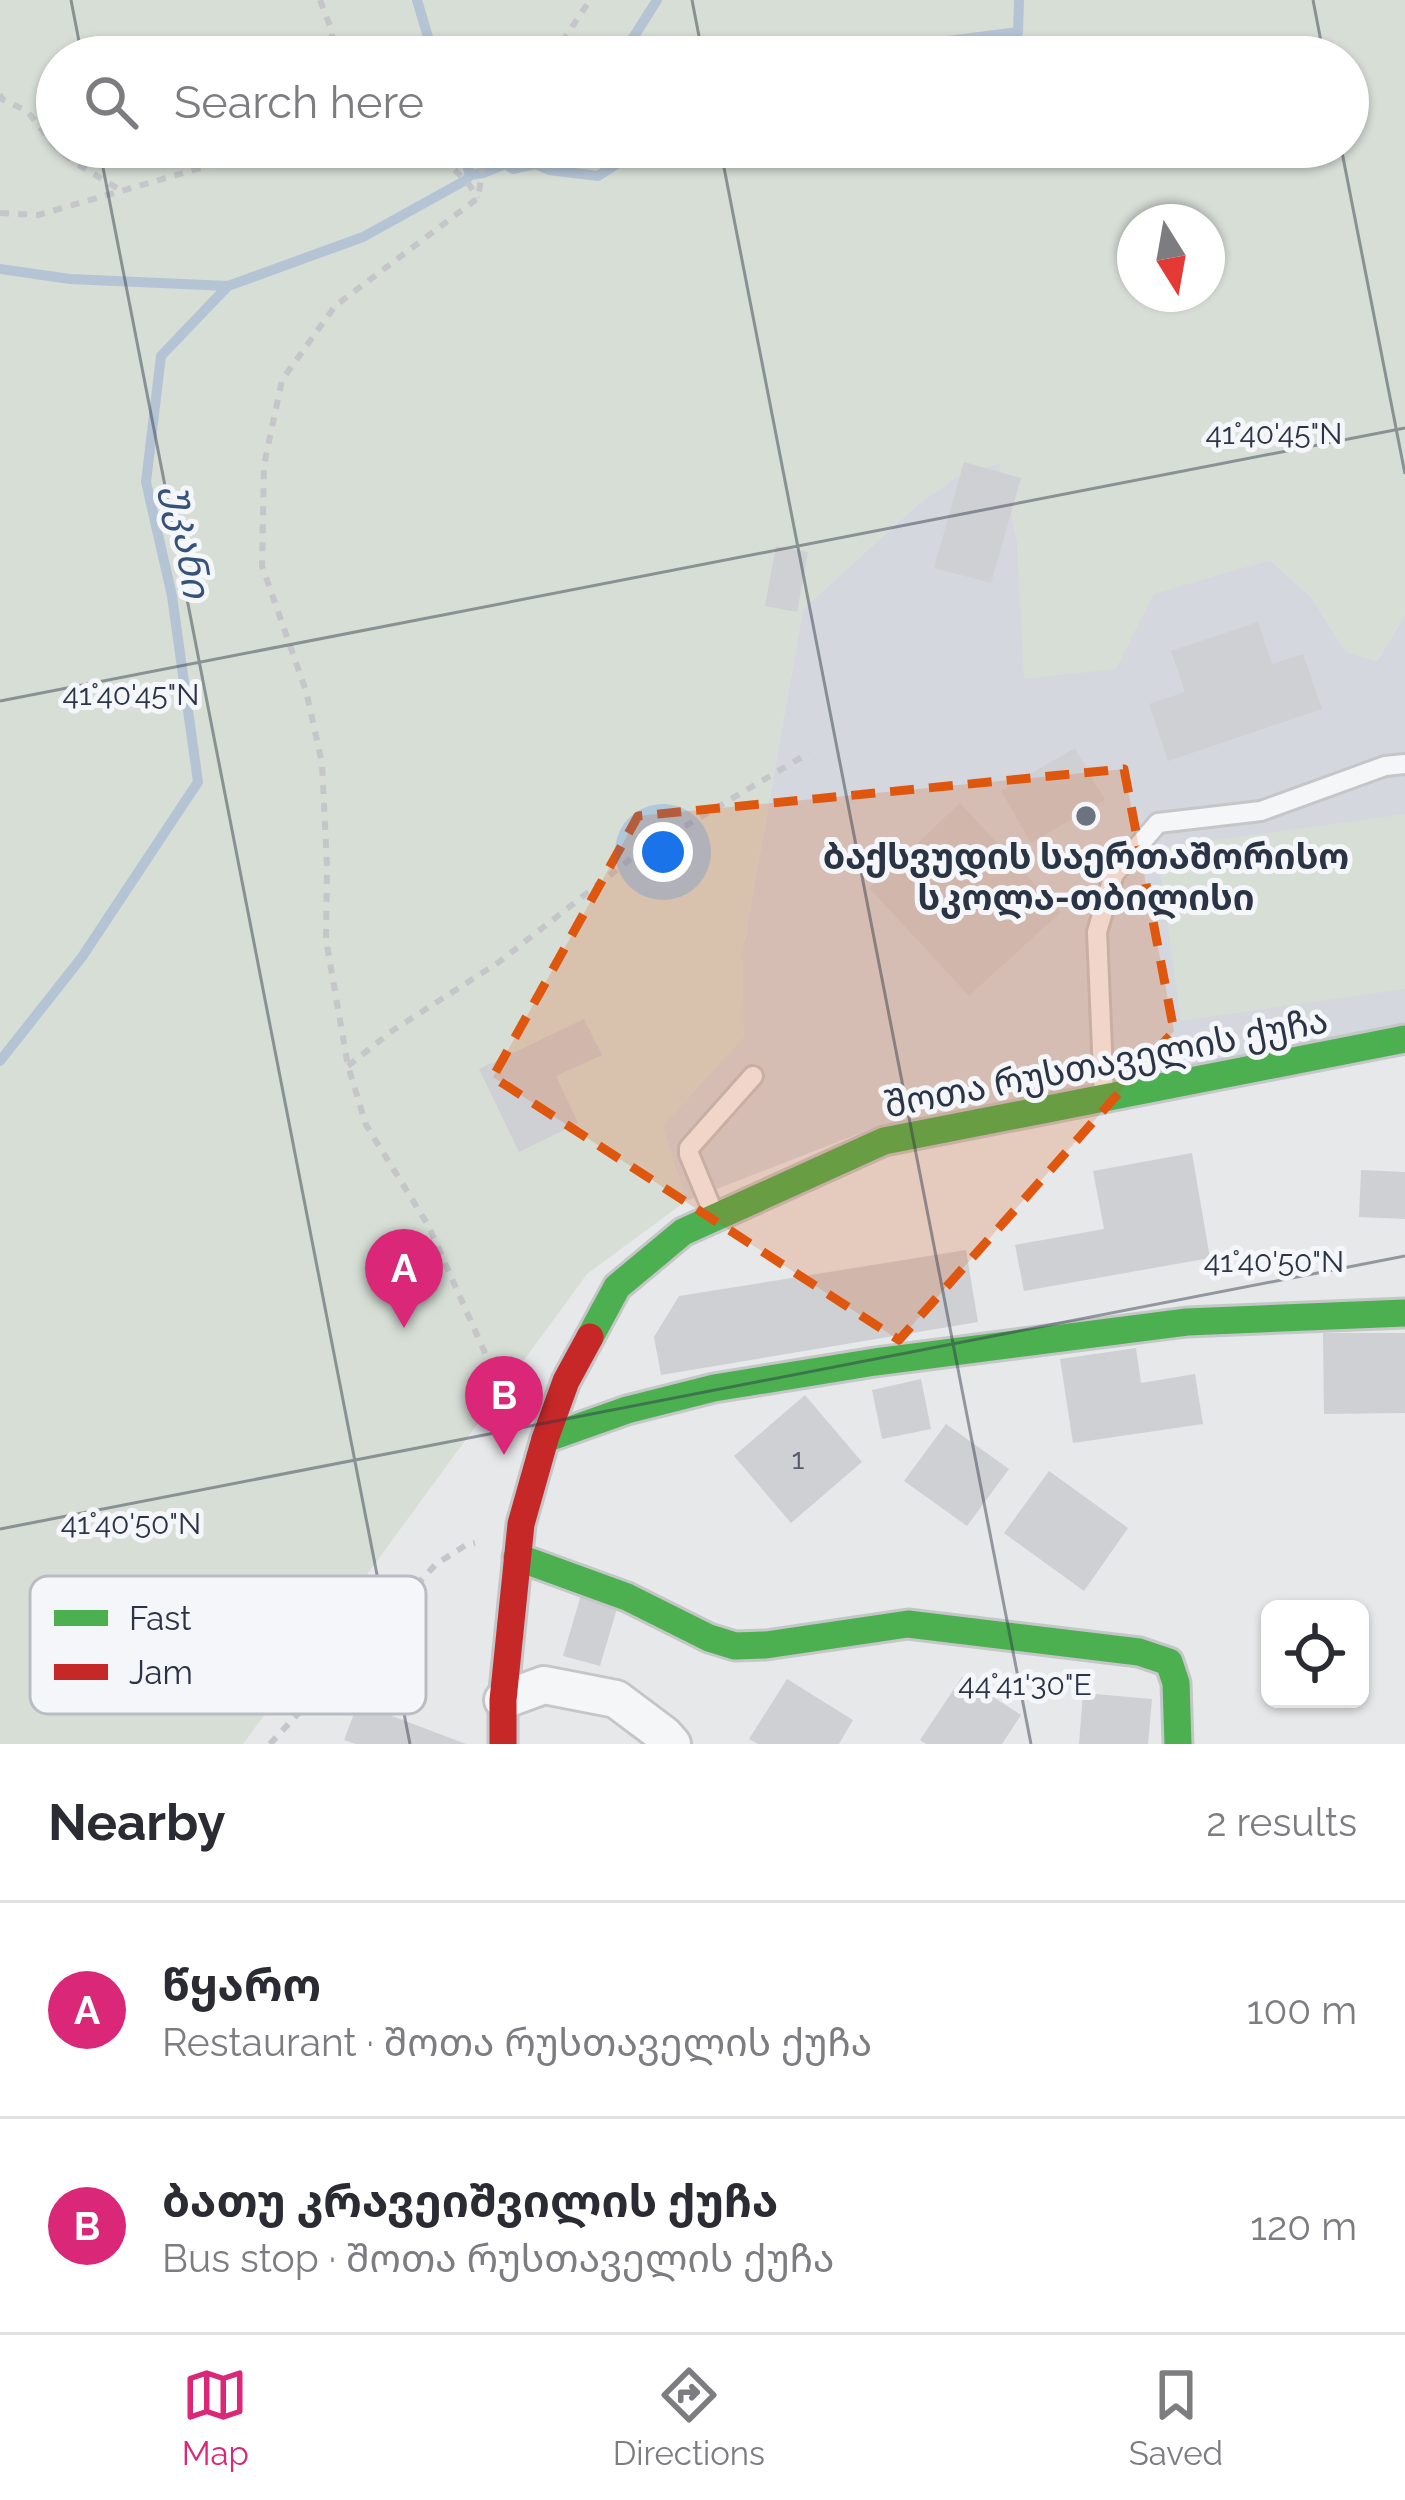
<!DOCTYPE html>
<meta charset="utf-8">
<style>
:root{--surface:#fff;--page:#f2f2f3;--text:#2b2b33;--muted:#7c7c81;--line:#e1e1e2;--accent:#db2777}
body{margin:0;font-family:Raleway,"Noto Sans Georgian",sans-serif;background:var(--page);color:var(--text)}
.controls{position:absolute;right:36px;bottom:36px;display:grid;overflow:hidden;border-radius:18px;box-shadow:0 3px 9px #0004}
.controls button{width:108px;height:108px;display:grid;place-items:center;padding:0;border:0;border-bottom:3px solid var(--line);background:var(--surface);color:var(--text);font:60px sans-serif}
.compass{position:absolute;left:1117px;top:204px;width:108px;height:108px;border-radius:50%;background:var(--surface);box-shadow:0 3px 9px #0004;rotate:169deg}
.you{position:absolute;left:663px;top:852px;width:42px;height:42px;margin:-30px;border:9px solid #fff;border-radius:50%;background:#1a73e8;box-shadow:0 0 0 18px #1a73e833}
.badge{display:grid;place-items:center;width:78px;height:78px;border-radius:50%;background:var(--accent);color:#fff;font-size:39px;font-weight:700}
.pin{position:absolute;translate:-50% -99px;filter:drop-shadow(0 3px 6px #0008)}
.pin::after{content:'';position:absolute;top:63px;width:42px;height:36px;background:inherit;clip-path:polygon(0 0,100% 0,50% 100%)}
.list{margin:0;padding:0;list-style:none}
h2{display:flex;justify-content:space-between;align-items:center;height:156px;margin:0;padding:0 48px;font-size:51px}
h2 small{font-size:39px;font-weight:400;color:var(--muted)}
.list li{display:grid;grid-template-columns:78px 1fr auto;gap:36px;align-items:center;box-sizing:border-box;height:216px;padding:0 48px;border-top:3px solid var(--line)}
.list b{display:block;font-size:45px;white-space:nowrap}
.list p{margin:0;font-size:39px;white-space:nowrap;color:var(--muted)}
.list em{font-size:39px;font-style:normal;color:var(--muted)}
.icon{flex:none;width:66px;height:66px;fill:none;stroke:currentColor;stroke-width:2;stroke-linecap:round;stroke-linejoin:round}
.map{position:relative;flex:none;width:1405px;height:1744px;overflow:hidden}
.search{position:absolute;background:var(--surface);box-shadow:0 3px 9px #0004;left:36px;right:36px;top:36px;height:132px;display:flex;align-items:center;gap:30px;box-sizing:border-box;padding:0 42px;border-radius:66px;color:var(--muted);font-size:45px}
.sheet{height:588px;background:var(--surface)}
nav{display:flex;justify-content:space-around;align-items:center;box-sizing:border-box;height:168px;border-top:3px solid var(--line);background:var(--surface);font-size:33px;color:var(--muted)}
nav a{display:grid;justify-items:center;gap:6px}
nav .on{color:var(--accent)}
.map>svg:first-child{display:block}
.built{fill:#d4d7dd}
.green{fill:#d6ded6;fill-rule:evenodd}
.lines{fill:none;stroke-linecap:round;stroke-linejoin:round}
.stream{stroke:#b4c4d5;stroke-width:10}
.building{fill:#ced0d3}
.lane-casing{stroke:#c4c6c8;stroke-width:24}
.street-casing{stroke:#c4c6c8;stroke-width:42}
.fast-casing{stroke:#c4c6c8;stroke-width:33}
.jam-casing{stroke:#c4c6c8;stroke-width:33}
.path{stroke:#c5c6ca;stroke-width:6;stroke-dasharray:9 9;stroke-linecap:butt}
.lane{stroke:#f5f6f7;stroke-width:18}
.street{stroke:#f5f6f7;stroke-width:36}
.fast{stroke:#4caf50;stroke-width:27}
.jam{stroke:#c62828;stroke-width:27}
.marked{fill:#df570f;fill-opacity:0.2;stroke:#df570f;stroke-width:9;stroke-dasharray:24 15;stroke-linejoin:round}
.ticks{fill:none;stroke:#2b3445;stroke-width:3;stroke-opacity:0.45}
.poi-dot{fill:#6c737f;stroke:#f4f6f9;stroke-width:4.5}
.labels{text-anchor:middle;stroke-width:10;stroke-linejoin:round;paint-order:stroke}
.number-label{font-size:30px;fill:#545c69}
.poi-label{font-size:36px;font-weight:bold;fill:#2b3445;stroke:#f4f6f9}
.street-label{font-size:36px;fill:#2b3445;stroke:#f4f6f9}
.water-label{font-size:39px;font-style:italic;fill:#34527a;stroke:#f4f6f9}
.key{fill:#f4f6f9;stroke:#b8bcc3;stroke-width:3}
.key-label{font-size:33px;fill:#2b3445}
.ticks-label{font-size:30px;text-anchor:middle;fill:#2b3445;stroke:#f4f6f9;stroke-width:10;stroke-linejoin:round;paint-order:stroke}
</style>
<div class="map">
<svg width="1405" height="1744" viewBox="0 0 1405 1744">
<rect width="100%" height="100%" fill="#e6e8ea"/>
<polygon class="built" points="1000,463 1017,539 1025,679 1154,593 1270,560 1312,598 1346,652 1377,661 1405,615 1405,1023 876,1127 686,1201 662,1126 743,1037 742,953 803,609 916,506 956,477"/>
<g class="green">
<path d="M0,0H1405V615L1377,661L1346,652L1312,598L1270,560L1154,594L1116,669L1024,679L1017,539L999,464L956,477L916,506L803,609L742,953L744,1037L662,1126L686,1201L587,1274L243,1744H0ZM57,57H1348V147H57ZM1135,222H1207V294H1135Z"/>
<polygon points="1405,814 1405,989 1181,1021 1157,848"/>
</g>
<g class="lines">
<g class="stream">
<polyline points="417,0 434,57"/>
<polyline points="621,57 657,0"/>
<polyline points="934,57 940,42 1018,32 1019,0"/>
<polyline points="505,164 528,147"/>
<polyline points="470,175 483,173 505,164 513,169 535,164 549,170 598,176 643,147"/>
<polyline points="0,269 70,279 228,286"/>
<polyline points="0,1061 82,957 198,782 172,596 146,482 161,356 228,286 363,237 466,180 470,175 462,147"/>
</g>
</g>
<g class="building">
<polygon points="964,462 1021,478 991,583 934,568"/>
<polygon points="776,546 808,552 797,612 765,606"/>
<polygon points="1258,622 1272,664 1303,654 1322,709 1168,761 1149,704 1185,692 1171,651"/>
<polygon points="1075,748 1105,800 1031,843 1001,791"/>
<polygon points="960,803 1061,912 969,996 869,888"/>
<polygon points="584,1019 602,1055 556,1076 578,1123 519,1152 479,1069"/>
<polygon points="1192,1153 1210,1258 1024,1291 1015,1245 1104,1229 1093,1171"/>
<polygon points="1361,1170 1405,1172 1405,1219 1359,1217"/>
<polygon points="966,1250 978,1322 661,1375 654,1337 679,1296"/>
<polygon points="1323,1333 1405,1333 1405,1413 1324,1414"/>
<polygon points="1136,1348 1141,1383 1195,1374 1203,1424 1073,1443 1060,1359"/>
<polygon points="921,1379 931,1429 882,1439 872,1390"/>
<polygon points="805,1395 862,1462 791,1523 734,1456"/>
<polygon points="946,1424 1009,1469 967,1526 904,1481"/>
<polygon points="1049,1471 1128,1528 1084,1591 1004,1533"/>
<polygon points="581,1595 618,1605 600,1666 563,1656"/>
<polygon points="962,1677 1021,1715 1002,1744 926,1744 920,1740"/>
<polygon points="787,1679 853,1720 839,1744 758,1744 749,1739"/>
<polygon points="1083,1693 1152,1699 1148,1744 1079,1744"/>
<polygon points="358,1703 466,1744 356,1744 344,1740"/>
</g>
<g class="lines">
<defs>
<g id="lane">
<polyline points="1104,1096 1097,932 1114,874 1158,823 1261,811 1385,766 1405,764"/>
<polyline points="713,1212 689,1154 689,1148 753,1076"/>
</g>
<polyline id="street" points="503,1700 544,1685 616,1699 664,1735 672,1744"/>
<g id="fast">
<polyline points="590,1337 617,1287 683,1232 884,1141 1405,1039"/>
<polyline points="545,1439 627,1410 714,1388 875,1362 1187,1322 1405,1313"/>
<polyline points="517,1557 627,1597 709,1638 735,1646 766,1645 908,1624 1139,1652 1169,1662 1176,1683 1178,1744"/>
</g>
<polyline id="jam" points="503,1744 503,1700 521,1524 545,1439 566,1381 590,1337"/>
</defs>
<use href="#lane" class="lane-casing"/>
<use href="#street" class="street-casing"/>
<use href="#fast" class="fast-casing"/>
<use href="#jam" class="jam-casing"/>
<g class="path">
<polyline points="320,0 332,31 332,57"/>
<polyline points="552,57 590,0"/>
<polyline points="0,94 2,99 27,111 54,145 75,163 119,189"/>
<polyline points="427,147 466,180 478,198"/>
<polyline points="486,147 478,198 335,306 282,380 264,465 262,566 306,691 322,763 327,866 326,940 348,1066 366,1125 428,1225 510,1409"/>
<polyline points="0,213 38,215 273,147"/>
<polyline points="348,1066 392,1031 499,962 633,857 809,753"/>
<polyline points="270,1744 436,1564 466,1545 475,1543"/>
</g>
<use href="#lane" class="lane"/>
<use href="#street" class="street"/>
<use href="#fast" class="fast"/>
<use href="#jam" class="jam"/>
</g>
<path class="marked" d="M1124,769L1174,1031L899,1340L493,1077L638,816Z"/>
<path class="ticks" d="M71,0L82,57M692,0L703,57M1313,0L1324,57M99,147L410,1744M720,147L1031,1744M1341,147L1405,474M0,701L1405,428M0,1529L1405,1256"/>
<circle class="poi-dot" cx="1086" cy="816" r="12"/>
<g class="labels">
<g class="number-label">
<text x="798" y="1469">1</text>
</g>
<g class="poi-label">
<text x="1086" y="869">ბაქსვუდის საერთაშორისო<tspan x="1086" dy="41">სკოლა-თბილისი</tspan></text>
</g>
<g class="street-label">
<text transform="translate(1106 1062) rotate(-11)" y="13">შოთა რუსთაველის ქუჩა</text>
</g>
<g class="water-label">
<text transform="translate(189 541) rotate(81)" y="14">უკანი</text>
</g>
</g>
<rect x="30" y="1576" width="396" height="138" rx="18" class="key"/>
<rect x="54" y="1610" width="54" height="16" fill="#4caf50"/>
<rect x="54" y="1664" width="54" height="16" fill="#c62828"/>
<g class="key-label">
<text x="129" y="1630">Fast</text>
<text x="129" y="1684">Jam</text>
</g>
<g class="ticks-label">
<text x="1274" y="444">41°40'45"N</text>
<text x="131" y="705">41°40'45"N</text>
<text x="1274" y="1272">41°40'50"N</text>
<text x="131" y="1534">41°40'50"N</text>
<text x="1025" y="1695">44°41'30"E</text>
</g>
</svg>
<div class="controls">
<button><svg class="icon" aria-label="locate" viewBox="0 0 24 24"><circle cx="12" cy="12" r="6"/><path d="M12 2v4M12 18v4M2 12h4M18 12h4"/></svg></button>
</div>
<svg class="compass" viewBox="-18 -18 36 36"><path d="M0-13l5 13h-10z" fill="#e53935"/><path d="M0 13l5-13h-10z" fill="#7c7c81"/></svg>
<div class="you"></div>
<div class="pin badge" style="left:404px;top:1328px">A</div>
<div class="pin badge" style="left:504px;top:1455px">B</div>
<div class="search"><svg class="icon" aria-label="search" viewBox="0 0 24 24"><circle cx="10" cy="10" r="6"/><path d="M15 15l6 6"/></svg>Search here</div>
</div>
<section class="sheet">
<h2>Nearby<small>2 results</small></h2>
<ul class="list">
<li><span class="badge">A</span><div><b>წყარო</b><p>Restaurant · შოთა რუსთაველის ქუჩა</p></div><em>100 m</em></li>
<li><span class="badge">B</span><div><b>ბათუ კრავეიშვილის ქუჩა</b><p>Bus stop · შოთა რუსთაველის ქუჩა</p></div><em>120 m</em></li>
</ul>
</section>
<nav>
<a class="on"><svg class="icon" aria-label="map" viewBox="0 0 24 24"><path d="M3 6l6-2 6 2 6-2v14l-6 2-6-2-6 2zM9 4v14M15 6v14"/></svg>Map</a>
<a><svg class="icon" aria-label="directions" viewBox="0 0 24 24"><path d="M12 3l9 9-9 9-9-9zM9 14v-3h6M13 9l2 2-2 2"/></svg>Directions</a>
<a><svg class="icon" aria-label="saved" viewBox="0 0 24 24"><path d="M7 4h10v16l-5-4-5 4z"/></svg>Saved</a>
</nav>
